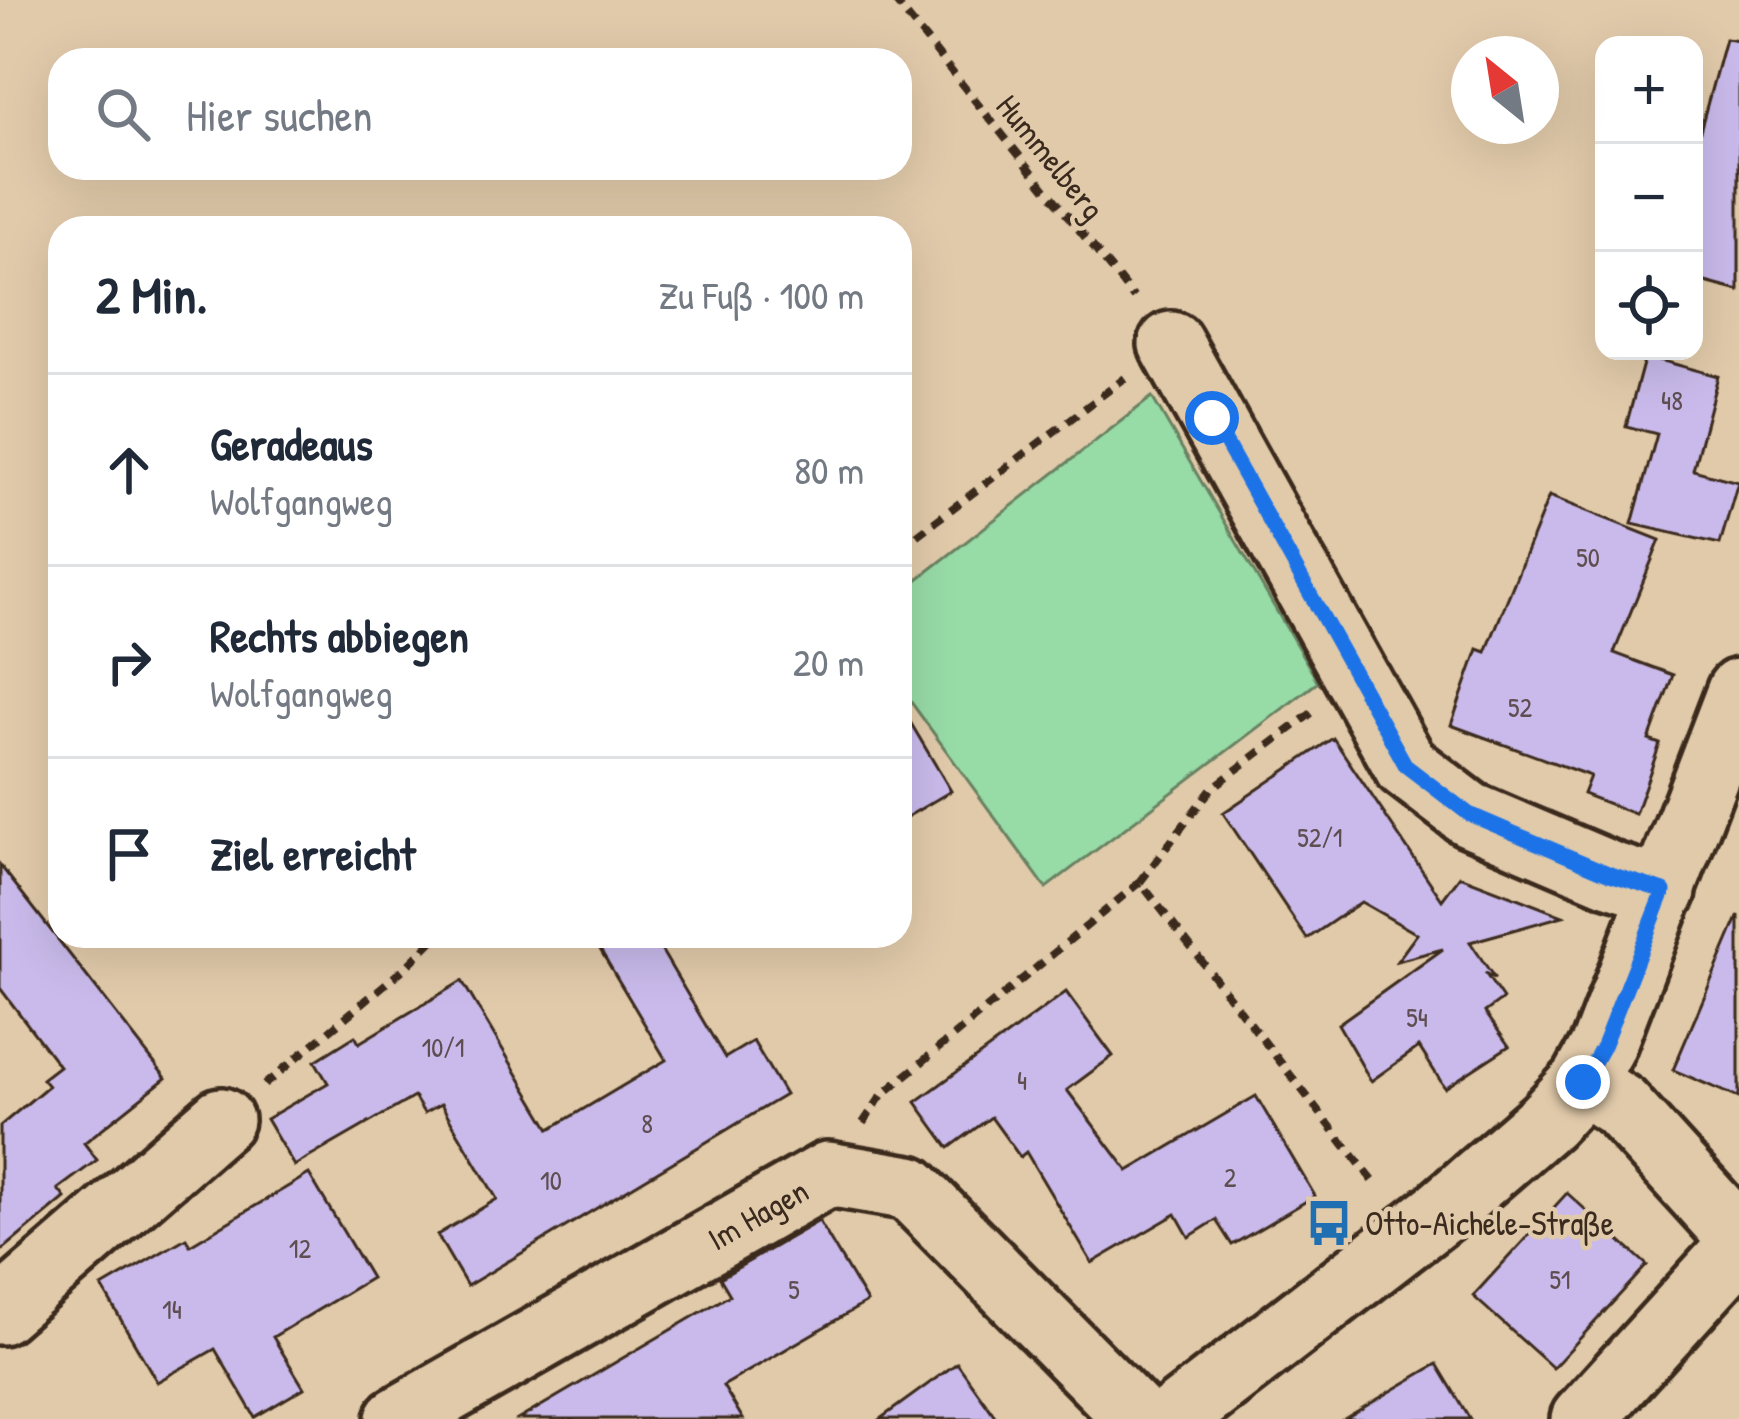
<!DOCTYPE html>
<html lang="de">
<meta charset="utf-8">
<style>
:root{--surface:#fff;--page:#f2f2f3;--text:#1f2937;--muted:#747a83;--line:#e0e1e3}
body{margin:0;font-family:"Patrick Hand",sans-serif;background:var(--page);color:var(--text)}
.controls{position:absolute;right:36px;top:36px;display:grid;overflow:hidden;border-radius:24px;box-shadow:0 12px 48px #0002}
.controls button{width:108px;height:108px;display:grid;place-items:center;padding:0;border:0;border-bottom:3px solid var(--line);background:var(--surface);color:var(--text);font:60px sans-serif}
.compass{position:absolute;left:1451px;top:36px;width:108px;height:108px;border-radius:50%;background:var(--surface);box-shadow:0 12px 48px #0002;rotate:330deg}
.stop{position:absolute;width:36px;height:36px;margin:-27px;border:9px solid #1a73e8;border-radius:50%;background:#fff}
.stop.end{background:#1a73e8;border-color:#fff;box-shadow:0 3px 12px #0008}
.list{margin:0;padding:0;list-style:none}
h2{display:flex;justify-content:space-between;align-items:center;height:156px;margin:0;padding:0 48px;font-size:51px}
h2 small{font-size:39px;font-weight:400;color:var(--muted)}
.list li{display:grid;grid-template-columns:78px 1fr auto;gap:36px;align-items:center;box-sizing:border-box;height:192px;padding:0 48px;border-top:3px solid var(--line)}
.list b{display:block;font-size:45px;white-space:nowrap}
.list p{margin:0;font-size:39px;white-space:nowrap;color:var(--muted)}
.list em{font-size:39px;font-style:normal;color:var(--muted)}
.icon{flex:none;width:66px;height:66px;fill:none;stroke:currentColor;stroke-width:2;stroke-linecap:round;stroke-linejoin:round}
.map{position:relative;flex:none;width:1739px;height:1419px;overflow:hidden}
.search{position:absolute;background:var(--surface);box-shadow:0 12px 48px #0002;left:48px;top:48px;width:864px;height:132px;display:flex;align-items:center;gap:30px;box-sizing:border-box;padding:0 42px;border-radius:36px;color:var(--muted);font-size:45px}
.panel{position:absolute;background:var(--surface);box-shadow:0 12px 48px #0002;left:48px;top:216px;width:864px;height:732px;border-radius:36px}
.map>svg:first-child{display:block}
.green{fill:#97dba7;stroke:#698262;stroke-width:3}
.building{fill:#c9baeb;stroke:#3b2a1e;stroke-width:3}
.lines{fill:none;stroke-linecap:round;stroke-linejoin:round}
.minor-casing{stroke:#3b2a1e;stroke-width:72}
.path{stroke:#3b2a1e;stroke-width:8;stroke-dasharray:12 9;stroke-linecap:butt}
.minor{stroke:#e1caaa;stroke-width:63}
.route{stroke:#1a73e8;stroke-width:15}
.labels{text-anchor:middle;stroke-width:9;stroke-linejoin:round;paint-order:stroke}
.number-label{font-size:27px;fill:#5e4e51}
.street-label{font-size:33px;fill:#3b2a1e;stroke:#e1caaa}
.poi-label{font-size:33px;fill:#3b2a1e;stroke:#e1caaa;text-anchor:start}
</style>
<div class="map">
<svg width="1739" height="1419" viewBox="0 0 1739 1419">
<rect width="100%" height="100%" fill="#e1caaa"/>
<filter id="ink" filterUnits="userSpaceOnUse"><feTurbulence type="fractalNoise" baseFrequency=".00833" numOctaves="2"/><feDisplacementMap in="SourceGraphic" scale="24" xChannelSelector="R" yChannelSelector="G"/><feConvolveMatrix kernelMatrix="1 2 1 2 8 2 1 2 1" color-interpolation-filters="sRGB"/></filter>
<g filter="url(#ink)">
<polygon class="green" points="1152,397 1318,682 1046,888 900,687 900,593"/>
<g class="building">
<polygon points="1725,39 1739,41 1739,291 1694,279 1694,153"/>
<polygon points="1645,356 1718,376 1693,470 1738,482 1720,544 1632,524 1657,434 1626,426"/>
<polygon points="1549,496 1660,540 1614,653 1673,675 1649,740 1660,744 1635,814 1583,794 1590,776 1451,725 1478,649 1486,652"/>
<polygon points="900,705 951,791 900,821"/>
<polygon points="1333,738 1442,900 1460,876 1563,916 1470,942 1495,979 1485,973 1503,999 1485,1012 1509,1046 1445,1088 1419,1047 1371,1081 1338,1024 1443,949 1397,961 1417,934 1361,902 1307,939 1223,813"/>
<polygon points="0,865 166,1078 84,1143 97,1160 58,1189 65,1198 0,1252 0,1126 48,1086 42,1079 59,1066 0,988"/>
<polygon points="1739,915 1739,1098 1673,1070"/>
<polygon points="592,936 653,936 725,1058 753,1041 785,1095 467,1286 437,1235 497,1199 441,1104 424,1113 414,1097 294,1166 266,1119 328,1083 315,1061 355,1036 359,1043 462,981 550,1129 666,1060"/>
<polygon points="1066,992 1113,1056 1067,1090 1128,1171 1256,1096 1315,1196 1232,1245 1216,1220 1189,1237 1176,1214 1092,1263 1026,1152 1020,1157 991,1117 949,1148 916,1102"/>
<polygon points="309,1174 371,1278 273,1337 304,1388 255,1417 215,1349 157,1382 102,1287 186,1238 190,1245"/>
<polygon points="1567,1193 1647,1265 1553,1368 1473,1296"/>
<polygon points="819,1221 867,1302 723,1386 743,1419 519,1419 730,1295 720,1278"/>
<polygon points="957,1363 997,1419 880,1419"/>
<polygon points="1437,1364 1470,1419 1344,1419"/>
</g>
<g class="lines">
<defs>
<g id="minor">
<polyline points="1171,344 1406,766 1469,814 1610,874 1664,891"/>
<polyline points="1583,1082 1620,1106 1739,1237"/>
<polyline points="0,1312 221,1120"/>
<path id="s1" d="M398,1419L828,1174L910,1188L1138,1419"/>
<polyline points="1173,1419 1442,1211 1546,1121 1583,1082 1603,1046 1739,691"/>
<polyline points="1583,1419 1739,1247"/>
</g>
</defs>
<use href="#minor" class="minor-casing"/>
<g class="path">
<polyline points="894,0 1134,298"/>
<polyline points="900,548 1125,378"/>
<polyline points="1140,882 1211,789 1313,712"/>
<polyline points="264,1085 407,966 437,936"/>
<polyline points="863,1123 882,1095 1140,882 1377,1186"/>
</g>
<use href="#minor" class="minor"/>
</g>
</g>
<g class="lines" filter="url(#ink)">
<polyline class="route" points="1212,418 1406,766 1469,814 1610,874 1664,891 1603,1046 1583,1082"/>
</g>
<defs>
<symbol id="bus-bare" viewBox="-9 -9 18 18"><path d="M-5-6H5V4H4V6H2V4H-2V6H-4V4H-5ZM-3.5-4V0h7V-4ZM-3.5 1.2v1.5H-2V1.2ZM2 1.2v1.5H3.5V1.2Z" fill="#1f6fb2" stroke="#e1caaa" stroke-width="2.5" paint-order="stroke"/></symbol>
</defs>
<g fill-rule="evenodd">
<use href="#bus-bare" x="1296" y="1190" width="66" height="66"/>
</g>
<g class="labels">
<g class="number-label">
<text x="1672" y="410">48</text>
<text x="1588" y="567">50</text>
<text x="1520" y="717">52</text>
<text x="1320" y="847">52/1</text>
<text x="1417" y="1027">54</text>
<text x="443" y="1057">10/1</text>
<text x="1022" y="1090">4</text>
<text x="647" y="1133">8</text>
<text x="1230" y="1187">2</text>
<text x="551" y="1190">10</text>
<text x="300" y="1258">12</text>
<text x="1560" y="1289">51</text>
<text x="794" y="1299">5</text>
<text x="172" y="1319">14</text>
</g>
<g class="street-label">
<text transform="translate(1051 157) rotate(51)" y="12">Hummelberg</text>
<text dy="12" stroke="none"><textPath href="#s1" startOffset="414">Im Hagen</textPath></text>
</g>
<g class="poi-label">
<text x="1365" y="1235">Otto-Aichele-Straße</text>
</g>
</g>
</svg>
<div class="controls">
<button>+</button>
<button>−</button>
<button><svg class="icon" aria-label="locate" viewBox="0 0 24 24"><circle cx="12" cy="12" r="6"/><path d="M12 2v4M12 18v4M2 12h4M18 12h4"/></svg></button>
</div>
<svg class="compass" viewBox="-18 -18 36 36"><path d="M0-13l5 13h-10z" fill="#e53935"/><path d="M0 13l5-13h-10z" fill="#747a83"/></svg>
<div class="stop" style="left:1212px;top:418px"></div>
<div class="stop end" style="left:1583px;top:1082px"></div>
<div class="search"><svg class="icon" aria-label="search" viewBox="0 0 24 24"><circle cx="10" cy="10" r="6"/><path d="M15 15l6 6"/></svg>Hier suchen</div>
<section class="panel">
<h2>2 Min.<small>Zu Fuß · 100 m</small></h2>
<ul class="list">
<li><svg class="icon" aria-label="ahead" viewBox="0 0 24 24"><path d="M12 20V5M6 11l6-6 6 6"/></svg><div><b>Geradeaus</b><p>Wolfgangweg</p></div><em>80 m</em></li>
<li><svg class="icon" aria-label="right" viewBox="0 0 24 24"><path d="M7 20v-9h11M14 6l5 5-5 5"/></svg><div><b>Rechts abbiegen</b><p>Wolfgangweg</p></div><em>20 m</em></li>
<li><svg class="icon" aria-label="arrive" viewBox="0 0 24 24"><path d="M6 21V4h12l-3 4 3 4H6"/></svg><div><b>Ziel erreicht</b></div></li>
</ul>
</section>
</div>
